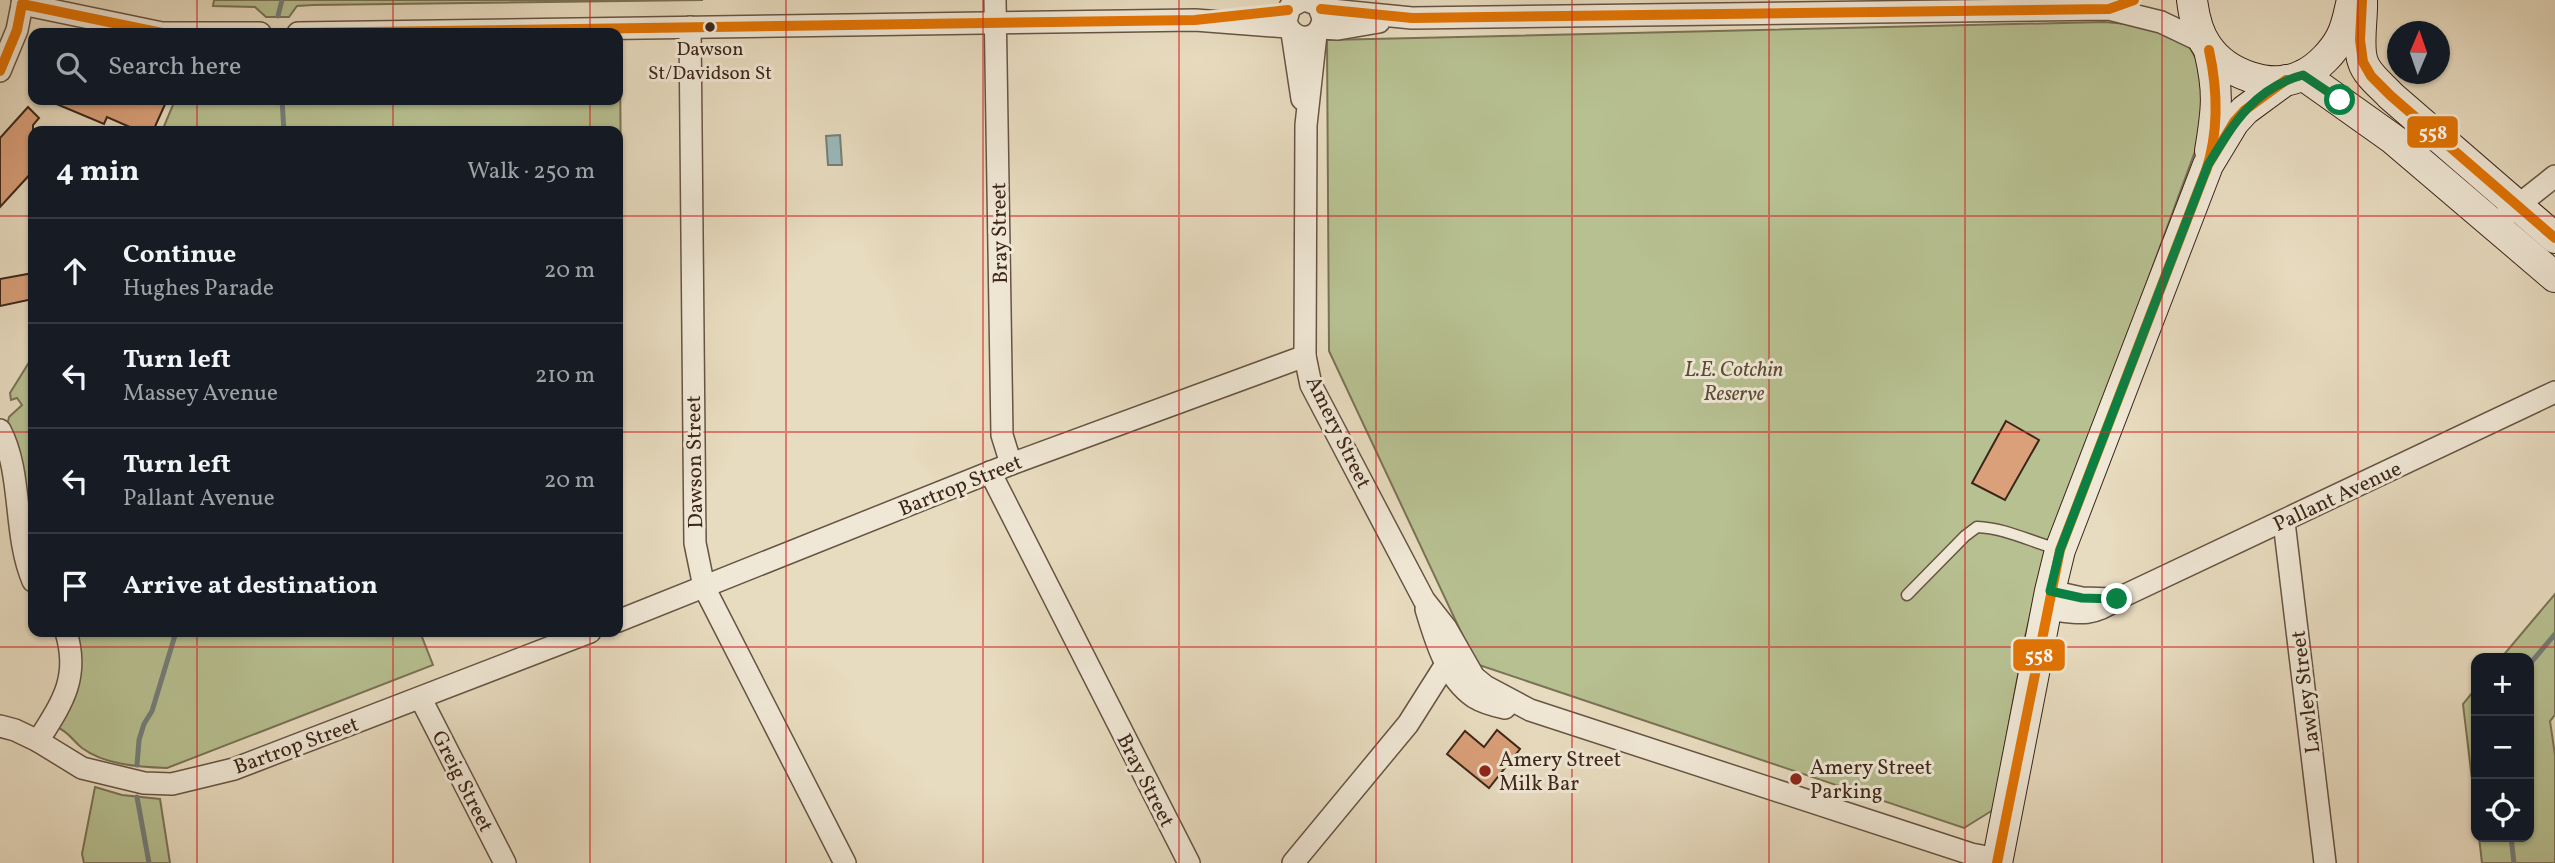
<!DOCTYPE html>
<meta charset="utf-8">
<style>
:root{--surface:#171b24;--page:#242831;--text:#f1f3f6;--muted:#9ea1a6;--line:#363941}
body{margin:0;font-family:Vollkorn,serif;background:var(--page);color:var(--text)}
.controls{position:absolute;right:21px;bottom:21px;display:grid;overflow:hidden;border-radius:14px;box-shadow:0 2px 5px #0004}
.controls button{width:63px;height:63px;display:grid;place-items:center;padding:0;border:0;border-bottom:2px solid var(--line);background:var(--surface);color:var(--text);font:35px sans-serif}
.compass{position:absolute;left:2387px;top:21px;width:63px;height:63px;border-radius:50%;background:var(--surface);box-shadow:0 2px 5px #0004;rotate:2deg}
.stop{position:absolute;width:21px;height:21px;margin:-16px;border:5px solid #0b8043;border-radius:50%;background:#fff}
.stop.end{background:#0b8043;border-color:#fff;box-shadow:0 2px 7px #0008}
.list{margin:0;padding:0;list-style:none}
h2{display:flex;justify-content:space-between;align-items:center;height:91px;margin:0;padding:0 28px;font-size:30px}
h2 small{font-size:23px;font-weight:400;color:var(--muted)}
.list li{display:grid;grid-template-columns:46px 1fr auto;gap:21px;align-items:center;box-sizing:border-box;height:105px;padding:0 28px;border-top:2px solid var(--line)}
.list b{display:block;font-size:26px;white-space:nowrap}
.list p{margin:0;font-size:23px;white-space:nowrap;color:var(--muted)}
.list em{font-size:23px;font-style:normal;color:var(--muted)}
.icon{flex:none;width:38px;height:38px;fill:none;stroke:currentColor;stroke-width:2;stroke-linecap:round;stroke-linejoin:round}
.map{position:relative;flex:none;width:2555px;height:863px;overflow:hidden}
.search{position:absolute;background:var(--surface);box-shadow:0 2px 5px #0004;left:28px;top:28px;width:595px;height:77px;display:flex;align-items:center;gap:18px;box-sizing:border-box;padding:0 24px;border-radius:14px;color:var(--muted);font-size:26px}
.panel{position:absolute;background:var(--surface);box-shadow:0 2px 5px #0004;left:28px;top:126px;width:595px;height:511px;border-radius:14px}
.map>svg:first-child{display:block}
.green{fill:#b7c091;stroke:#7a7355;stroke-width:2}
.water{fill:#9ab9bb;stroke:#747e7a;stroke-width:2}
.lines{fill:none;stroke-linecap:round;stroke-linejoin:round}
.stream{stroke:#747e7a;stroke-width:5}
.building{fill:#daa079;stroke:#3c2619;stroke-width:2}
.lane-casing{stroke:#675443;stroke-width:13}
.street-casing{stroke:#675443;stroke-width:24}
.secondary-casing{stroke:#3c2619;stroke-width:32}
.lane{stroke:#f0e8d6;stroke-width:10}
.street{stroke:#f0e8d6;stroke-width:21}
.secondary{stroke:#f0e8d6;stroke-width:30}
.bus-1-casing{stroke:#f0e8d6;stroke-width:16}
.bus-1{stroke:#e27404;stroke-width:10}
.route{stroke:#0b8043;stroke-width:9}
.grid{fill:none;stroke:#d62828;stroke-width:2;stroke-opacity:0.55}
.bus-dot{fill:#3c2619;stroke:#f0e8d6;stroke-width:2.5}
.poi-dot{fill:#8f2418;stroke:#f0e8d6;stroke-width:2.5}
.labels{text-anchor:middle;stroke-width:6;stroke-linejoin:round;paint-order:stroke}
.bus-label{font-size:19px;fill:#3c2619;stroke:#f0e8d6}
.street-label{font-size:21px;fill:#3c2619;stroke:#f0e8d6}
.park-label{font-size:21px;font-style:italic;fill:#5b4c37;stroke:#f0e8d6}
.poi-label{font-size:21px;fill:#3c2619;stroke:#f0e8d6;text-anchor:start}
.line-badge{stroke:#f0e8d6;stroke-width:2.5}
.badge-label{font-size:19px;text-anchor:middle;font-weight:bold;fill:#fff}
</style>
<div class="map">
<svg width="2555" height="863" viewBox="0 0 2555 863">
<rect width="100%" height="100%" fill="#e8dcc0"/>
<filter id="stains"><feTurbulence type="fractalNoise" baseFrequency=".00286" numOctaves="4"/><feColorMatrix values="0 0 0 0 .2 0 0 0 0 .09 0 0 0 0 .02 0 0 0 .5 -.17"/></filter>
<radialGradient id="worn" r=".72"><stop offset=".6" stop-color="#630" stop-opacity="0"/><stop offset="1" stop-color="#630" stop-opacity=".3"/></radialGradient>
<g class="green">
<polygon points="214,0 703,0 313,5 297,6 289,17 266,17 255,7 213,6"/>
<polygon points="2104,22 2151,26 2180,40 2190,48 2204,73 2201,135 2095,424 2047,546 2025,637 1993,810 1964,828 1476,664 1329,351 1327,40"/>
<polygon points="618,57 620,57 621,192 618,192 618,131 162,131 175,100 618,100"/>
<polygon points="33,356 33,564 7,426 9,417 22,405 17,398 11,400 10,393"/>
<polygon points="2555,594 2555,715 2550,721 2555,755 2555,863 2482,863 2479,837 2529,837 2529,658 2501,658"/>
<path d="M73,632H420L433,665L167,768C139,767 105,765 82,748C72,740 70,733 57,727Z"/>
<polygon points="2476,688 2476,813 2463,704"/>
<polygon points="95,787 122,795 160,799 170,863 84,863 82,854"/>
</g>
<polygon class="water" points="840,135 842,165 828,165 826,136"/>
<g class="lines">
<g class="stream">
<polyline points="278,16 282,0"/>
<polyline points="282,100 284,131"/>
<polyline points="2529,665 2555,634"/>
<polyline points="137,765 139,740 144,724 152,711 176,632"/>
<polyline points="137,797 149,863"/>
<polyline points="2511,837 2514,863"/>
</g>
</g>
<g class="building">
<polygon points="47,100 167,100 153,131 139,131 107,117 104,124"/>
<polygon points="28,107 39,118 33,125 33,171 0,207 0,138"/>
<polygon points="33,273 33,299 0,306 0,279"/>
<polygon points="2006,421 2039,440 2005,500 1972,483"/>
<polygon points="1497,730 1520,749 1489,788 1447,754 1465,731 1484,747"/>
</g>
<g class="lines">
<defs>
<path id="lane" d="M1907,595L1965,536L1977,527C2006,528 2031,542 2058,549"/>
<g id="street">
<polyline points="995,0 1002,435 1011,464"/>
<path d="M1303,0L1290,7L1286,21C1292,44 1321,42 1323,18L1318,5L1305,0"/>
<polyline points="22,4 162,33 260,33"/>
<polyline points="1321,9 1412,18 2109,9 2161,22 2205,43"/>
<polyline points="690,27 695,543 704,587 845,863"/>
<polyline points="1321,28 1338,29 1379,22"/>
<polyline points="298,33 1195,20 1287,27"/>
<polyline points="1292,33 1302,99"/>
<polyline points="1316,34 1306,125 1305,356 1311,385 1424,600 1446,628 1474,677 1485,686 1530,710 1971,854 1998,859"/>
<polyline points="0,71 17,30 23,0"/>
<polyline points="2507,214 2555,176"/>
<path d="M0,430C23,473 13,535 33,581"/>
<polyline points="990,472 1189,863"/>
<polyline points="2284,522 2325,863"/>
<polyline points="2050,591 2082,598 2115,599"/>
<path d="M1426,609C1435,639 1446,678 1474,697C1482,702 1496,706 1505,708"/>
<path d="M2046,609C2077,613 2091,618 2117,599L2555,392"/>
<polyline points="618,621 1011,464 1305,356"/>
<polyline points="421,699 505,863"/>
<polyline points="0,726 15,730 38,741 82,768 144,783 172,784 234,769 590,632"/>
<path d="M38,741C62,703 80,678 66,632"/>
<polyline points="1293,863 1408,724 1446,664 1458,651"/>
</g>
<g id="secondary">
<path d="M2192,0C2194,16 2197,32 2207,46C2226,74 2271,91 2303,75C2318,68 2334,51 2341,37C2347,26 2349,12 2352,0"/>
<path d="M2362,0C2363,18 2357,46 2363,62C2367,75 2382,86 2391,96L2555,238"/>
<path d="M2209,50C2219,91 2217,109 2210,151"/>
<polyline points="2303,75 2393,139 2555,277"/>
<polyline points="1997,863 2050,591 2060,550 2208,165 2234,122 2245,110 2286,80"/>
</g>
</defs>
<use href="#lane" class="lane-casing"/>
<use href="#street" class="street-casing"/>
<use href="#secondary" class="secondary-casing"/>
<use href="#lane" class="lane"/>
<use href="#street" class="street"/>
<use href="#secondary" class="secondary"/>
<defs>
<g id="bus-1">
<polyline points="2362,0 2360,40 2363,62 2371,76 2391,96 2555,238"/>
<polyline points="22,4 162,33 260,33"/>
<polyline points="1321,9 1412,18 2109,9 2134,0"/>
<polyline points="298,33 1195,20 1288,10"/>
<polyline points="0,71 17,30 22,4"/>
<path d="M2206,171C2219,131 2218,91 2209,50"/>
<polyline points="1997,863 2060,550 2208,165 2234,122 2245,110 2286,80"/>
</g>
</defs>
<use href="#bus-1" class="bus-1-casing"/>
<use href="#bus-1" class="bus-1"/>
</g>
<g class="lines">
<path class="route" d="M2117,599L2082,598L2050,591L2060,550L2208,165C2233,124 2254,88 2303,75L2340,100"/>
</g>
<path class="grid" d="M197,0V33M393,0V33M590,0V33M786,0V863M983,0V863M1179,0V863M1376,0V863M1572,0V863M1769,0V863M1965,0V863M2162,0V863M2358,0V863M197,100V131M393,100V131M590,100V131M0,216H33M618,216H2555M0,432H33M618,432H2555M197,632V863M393,632V863M590,632V863M0,647H2555"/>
<circle class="bus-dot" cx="710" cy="27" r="6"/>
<g class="poi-dot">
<circle cx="1485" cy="771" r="7"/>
<circle cx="1796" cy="779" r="7"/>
</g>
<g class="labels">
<g class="bus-label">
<text x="710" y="55">Dawson<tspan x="710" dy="24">St/Davidson St</tspan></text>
</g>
<g class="street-label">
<text transform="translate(999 233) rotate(-91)" y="7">Bray Street</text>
<text transform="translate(1339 432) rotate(64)" y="7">Amery Street</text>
<text transform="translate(694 462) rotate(-91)" y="7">Dawson Street</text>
<text transform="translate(960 485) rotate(-22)" y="7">Bartrop Street</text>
<text transform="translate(2337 496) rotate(-25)" y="7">Pallant Avenue</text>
<text transform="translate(2305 692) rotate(-97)" y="7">Lawley Street</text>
<text transform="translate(296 745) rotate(-20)" y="7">Bartrop Street</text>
<text transform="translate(1146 780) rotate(63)" y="7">Bray Street</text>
<text transform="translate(463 781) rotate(63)" y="7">Greig Street</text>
</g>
<g class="park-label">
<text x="1734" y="376">L.E. Cotchin<tspan x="1734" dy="24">Reserve</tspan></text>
</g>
<g class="poi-label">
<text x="1499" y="766">Amery Street<tspan x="1499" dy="24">Milk Bar</tspan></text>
<text x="1810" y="774">Amery Street<tspan x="1810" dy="24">Parking</tspan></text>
</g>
</g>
<g class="line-badge">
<rect x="2406" y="115" width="53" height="34" rx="7" fill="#e27404"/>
<rect x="2012" y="638" width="54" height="34" rx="7" fill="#e27404"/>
</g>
<g class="badge-label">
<text x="2433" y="139">558</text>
<text x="2039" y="662">558</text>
</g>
<rect width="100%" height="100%" filter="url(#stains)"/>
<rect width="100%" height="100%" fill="url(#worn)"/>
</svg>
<div class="controls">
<button>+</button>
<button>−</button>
<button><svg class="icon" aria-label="locate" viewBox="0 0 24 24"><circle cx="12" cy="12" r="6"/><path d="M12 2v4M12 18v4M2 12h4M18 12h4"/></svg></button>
</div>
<svg class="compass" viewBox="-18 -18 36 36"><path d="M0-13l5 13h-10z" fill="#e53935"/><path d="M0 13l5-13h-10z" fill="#9ea1a6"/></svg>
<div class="stop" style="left:2340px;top:100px"></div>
<div class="stop end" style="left:2117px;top:599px"></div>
<div class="search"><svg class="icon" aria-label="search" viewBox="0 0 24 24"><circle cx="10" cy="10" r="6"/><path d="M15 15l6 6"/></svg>Search here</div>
<section class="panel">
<h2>4 min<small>Walk · 250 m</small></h2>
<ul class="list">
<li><svg class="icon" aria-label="ahead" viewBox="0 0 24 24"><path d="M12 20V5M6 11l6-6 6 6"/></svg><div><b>Continue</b><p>Hughes Parade</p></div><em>20 m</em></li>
<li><svg class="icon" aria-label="left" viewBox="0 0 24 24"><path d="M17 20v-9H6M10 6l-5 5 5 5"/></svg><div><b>Turn left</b><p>Massey Avenue</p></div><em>210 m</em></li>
<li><svg class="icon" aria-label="left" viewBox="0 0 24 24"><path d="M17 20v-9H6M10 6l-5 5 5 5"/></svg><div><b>Turn left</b><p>Pallant Avenue</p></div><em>20 m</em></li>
<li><svg class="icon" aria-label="arrive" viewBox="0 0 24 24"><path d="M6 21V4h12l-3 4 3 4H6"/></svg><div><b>Arrive at destination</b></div></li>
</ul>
</section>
</div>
